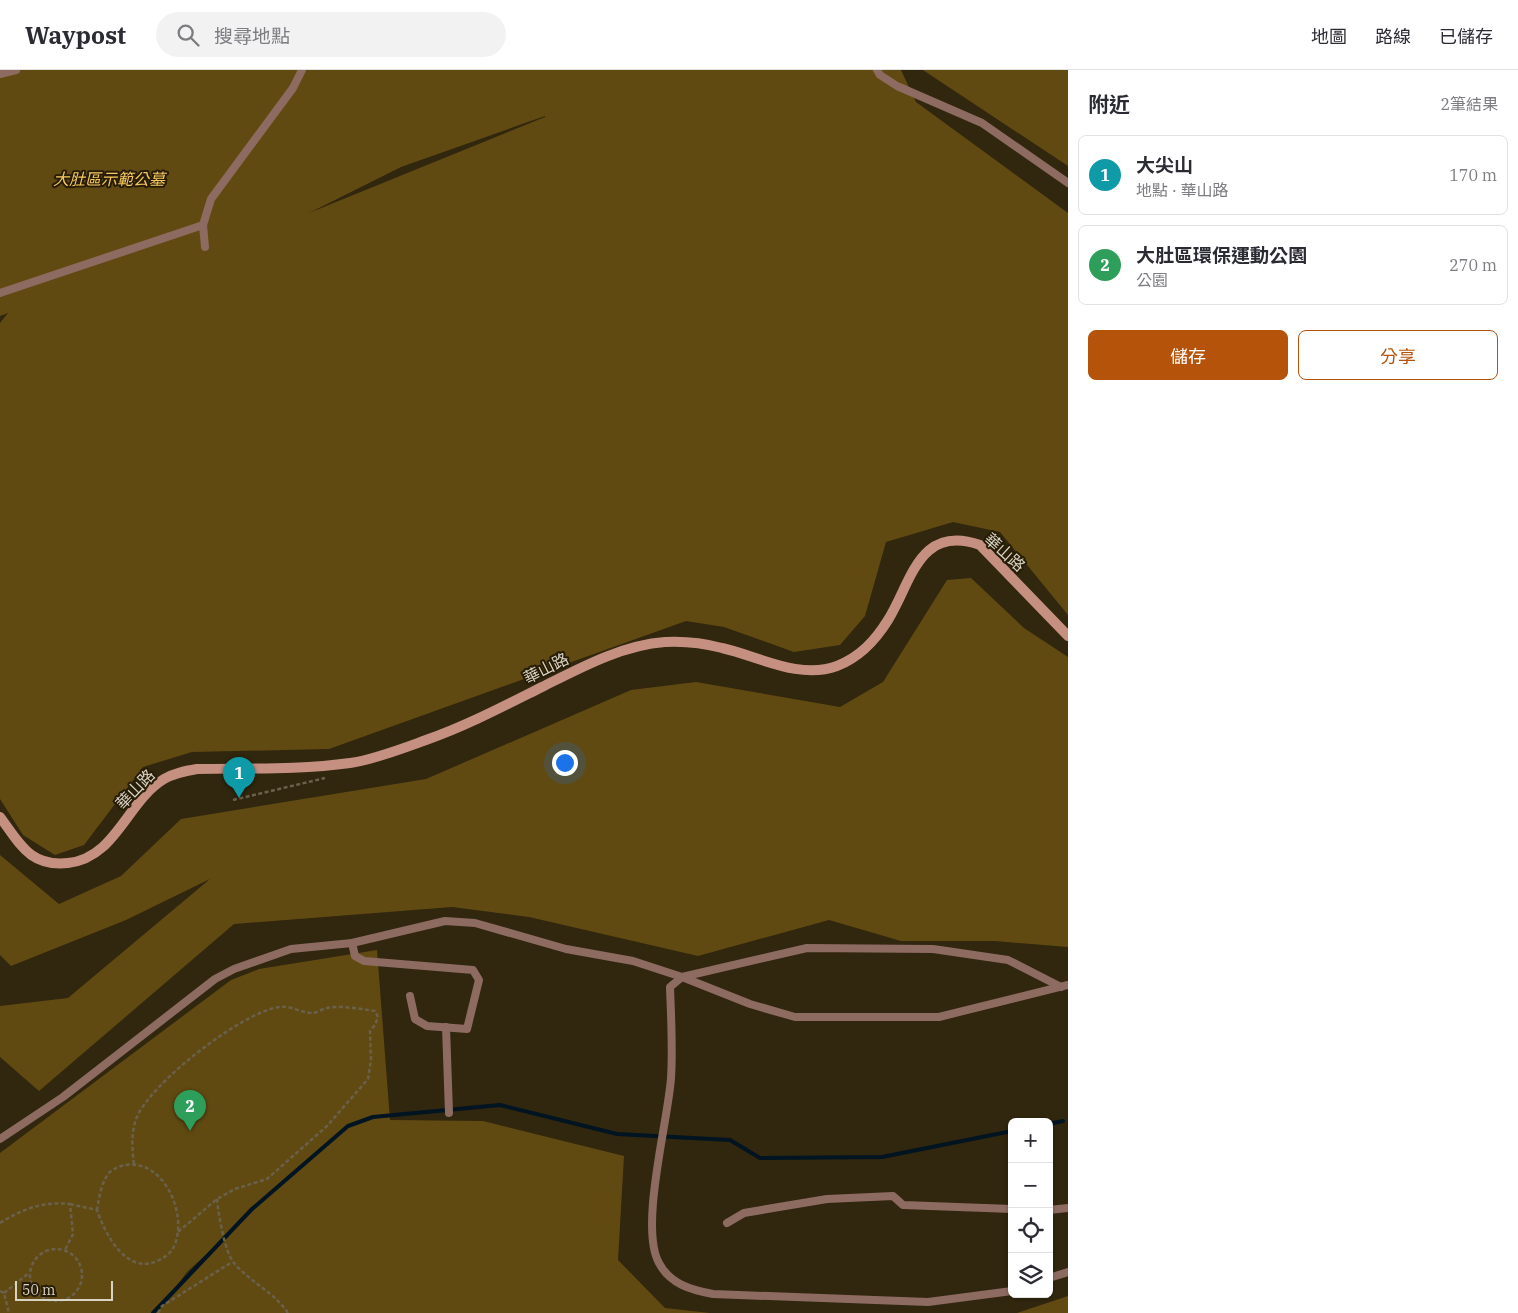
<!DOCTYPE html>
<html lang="zh-TW">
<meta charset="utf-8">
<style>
:root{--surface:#fff;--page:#f2f2f3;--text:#2b2b33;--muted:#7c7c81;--line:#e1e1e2;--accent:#b45309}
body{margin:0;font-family:"IBM Plex Serif","Noto Sans TC",serif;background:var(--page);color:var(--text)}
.controls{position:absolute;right:15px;bottom:15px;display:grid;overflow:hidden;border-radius:8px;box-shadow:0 1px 4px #0004}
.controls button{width:45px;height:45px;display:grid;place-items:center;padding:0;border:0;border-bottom:1px solid var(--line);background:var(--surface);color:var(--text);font:25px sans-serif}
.scale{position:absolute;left:15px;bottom:12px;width:98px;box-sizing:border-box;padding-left:5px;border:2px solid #d9d3c4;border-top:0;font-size:14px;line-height:18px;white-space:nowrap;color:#d9d3c4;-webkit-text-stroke:4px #271c05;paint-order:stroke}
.you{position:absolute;left:564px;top:692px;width:18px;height:18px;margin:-12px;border:4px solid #fff;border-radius:50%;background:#1a73e8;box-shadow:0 0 0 8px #1a73e833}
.badge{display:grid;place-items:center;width:32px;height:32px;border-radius:50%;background:var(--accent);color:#fff;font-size:16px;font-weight:700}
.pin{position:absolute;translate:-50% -41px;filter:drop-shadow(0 1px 2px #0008)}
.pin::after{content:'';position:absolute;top:26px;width:18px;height:15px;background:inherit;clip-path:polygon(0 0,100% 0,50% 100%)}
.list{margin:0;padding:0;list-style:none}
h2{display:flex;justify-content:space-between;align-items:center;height:65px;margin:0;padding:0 20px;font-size:21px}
h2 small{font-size:16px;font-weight:400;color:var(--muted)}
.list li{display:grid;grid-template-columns:32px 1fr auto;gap:15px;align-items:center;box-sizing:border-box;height:80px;margin:0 10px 10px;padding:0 10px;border:1px solid var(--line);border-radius:8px}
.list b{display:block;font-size:19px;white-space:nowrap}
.list p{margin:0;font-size:16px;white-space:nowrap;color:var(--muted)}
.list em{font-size:16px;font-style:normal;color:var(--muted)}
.actions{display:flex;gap:10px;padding:15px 20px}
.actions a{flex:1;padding:11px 0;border:1px solid var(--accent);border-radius:8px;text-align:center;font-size:18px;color:var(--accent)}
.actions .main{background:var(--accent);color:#fff}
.icon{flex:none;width:28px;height:28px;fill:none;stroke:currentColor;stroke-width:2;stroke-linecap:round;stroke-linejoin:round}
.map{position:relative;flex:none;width:1068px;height:1243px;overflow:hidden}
header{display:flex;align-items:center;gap:30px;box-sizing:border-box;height:70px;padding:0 25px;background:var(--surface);border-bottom:1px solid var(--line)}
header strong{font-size:24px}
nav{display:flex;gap:28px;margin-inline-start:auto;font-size:18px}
.search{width:350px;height:45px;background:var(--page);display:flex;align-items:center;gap:12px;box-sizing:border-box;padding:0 18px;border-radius:28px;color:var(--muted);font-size:19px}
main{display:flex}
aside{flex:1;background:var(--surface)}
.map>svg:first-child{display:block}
.green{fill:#614a12;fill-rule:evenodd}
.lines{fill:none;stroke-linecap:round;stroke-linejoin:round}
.stream{stroke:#001422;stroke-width:4}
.path{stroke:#6a614c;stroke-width:2.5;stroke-dasharray:4 2.5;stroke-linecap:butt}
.lane{stroke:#8d6b61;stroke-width:8}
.secondary{stroke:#c69081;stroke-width:10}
.labels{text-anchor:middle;stroke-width:4;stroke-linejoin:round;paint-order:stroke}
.park-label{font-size:16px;font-style:italic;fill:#f5c85e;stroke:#271c05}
.street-label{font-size:16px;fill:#d9d3c4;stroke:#271c05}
</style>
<header>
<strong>Waypost</strong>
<div class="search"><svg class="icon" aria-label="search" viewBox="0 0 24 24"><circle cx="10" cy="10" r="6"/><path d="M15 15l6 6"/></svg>搜尋地點</div>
<nav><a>地圖</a><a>路線</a><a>已儲存</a></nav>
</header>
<main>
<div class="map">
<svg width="1068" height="1243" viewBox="0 0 1068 1243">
<rect width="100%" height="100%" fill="#31260e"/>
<g class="green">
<path d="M0,0H901L916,32L1068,143V545L1000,462L953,452L886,472L865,546L840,575L794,582L724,557L686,551L329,679L192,682L143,697L84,775L55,785L23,765L0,729V253L8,243L0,246ZM545,46V47L309,143L401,97Z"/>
<polygon points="923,0 1068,0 1068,96 935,8"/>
<polygon points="971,508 1024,558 1068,587 1068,877 995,871 901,871 829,850 698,886 529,847 452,837 234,854 39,1021 0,987 0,936 68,928 210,809 126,850 11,896 0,885 0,785 59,834 121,806 181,749 426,709 631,620 696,612 840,637 883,612 947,510"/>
<path d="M377,880L390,1050L483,1051L624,1086L618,1190L665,1238L710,1243H0V1083L231,910L259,899ZM236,1157V1158L158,1241L187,1202Z"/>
<polygon points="1068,1226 1068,1243 1017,1243"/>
</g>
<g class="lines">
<g class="stream">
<polyline points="1049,1054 1063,1051"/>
<polyline points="153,1243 252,1139 348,1056 373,1047 500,1035 617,1064 730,1070 760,1088 882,1087 1012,1061"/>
</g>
<g class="path">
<polyline points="233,730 325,708"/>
<path d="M134,1094C132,1079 131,1064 136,1049C149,1014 242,942 279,937C290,935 301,943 312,943C317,943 322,939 327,938C342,935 360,939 375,941L378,947L375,955L370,961L371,990L368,1009L327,1056L267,1109L235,1119L217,1129L178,1162"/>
<path d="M217,1129C218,1143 225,1183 234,1193C250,1212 274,1222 288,1243"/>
<path d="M70,1134L97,1140C105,1164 127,1207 159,1190C166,1187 172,1182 175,1174C187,1143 164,1089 125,1095C119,1096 111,1100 108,1104C101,1114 99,1128 97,1140"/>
<path d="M0,1153C22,1139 44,1131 70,1134L73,1164L65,1180"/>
<circle cx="56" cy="1205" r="26"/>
<polyline points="0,1221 4,1223 9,1243"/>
<polyline points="4,1223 29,1203"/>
<polyline points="158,1243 162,1236 232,1192"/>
</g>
<g class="lane">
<polyline points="877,0 880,5 897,16 982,53 1068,113"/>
<polyline points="0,4 16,0"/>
<polyline points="205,177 203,155 211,129 293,18 302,0"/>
<polyline points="0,223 203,155"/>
<polyline points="352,873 355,886 364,891 473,900 479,910 467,959 427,956 415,949 410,926"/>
<polyline points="446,957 449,1043"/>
<polyline points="0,1069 63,1027 215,909 234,899 291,879 352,873 445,851 475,853 566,879 633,891 682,907 750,934 795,947 939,947 1068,915"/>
<polyline points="1049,1140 1068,1138"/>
<polyline points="727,1153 744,1143 779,1137 827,1129 893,1126 903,1135 1012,1139"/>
<polyline points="1049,1208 1068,1202"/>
<path d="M1012,1221L928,1232L713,1224C691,1220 670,1214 659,1193C639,1157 668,1052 671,1008C673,978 671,947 670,917L682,907L807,878L933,879L1008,890L1061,917"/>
</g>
<path class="secondary" d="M0,747C20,774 30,797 68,793C116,788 127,731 164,709C174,703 185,701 197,699C248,698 300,700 350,693C373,690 404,678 426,670C466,656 504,636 542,617C580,598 622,575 665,572C684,571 703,573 722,578C758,586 799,610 837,596C860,587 875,571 888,550C912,511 919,454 980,475L1068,566"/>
</g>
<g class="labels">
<g class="park-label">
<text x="109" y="115">大肚區示範公墓</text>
</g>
<g class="street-label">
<text transform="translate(1005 482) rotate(42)" y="6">華山路</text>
<text transform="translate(546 598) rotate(-27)" y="6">華山路</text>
<text transform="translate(135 719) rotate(-46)" y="6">華山路</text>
</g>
</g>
</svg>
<div class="controls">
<button>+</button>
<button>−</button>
<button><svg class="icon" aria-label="locate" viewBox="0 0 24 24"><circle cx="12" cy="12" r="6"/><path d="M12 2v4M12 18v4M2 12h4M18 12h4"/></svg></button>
<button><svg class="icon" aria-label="layers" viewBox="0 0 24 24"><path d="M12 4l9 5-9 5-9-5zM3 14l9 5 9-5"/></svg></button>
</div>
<div class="scale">50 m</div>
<div class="you"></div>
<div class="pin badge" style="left:239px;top:728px;background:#0f9aa8">1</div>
<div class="pin badge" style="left:190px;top:1061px;background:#2e9e5b">2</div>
</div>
<aside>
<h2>附近<small>2筆結果</small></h2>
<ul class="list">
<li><span class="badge" style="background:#0f9aa8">1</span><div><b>大尖山</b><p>地點 · 華山路</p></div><em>170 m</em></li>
<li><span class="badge" style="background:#2e9e5b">2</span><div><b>大肚區環保運動公園</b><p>公園</p></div><em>270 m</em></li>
</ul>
<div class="actions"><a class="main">儲存</a><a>分享</a></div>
</aside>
</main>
